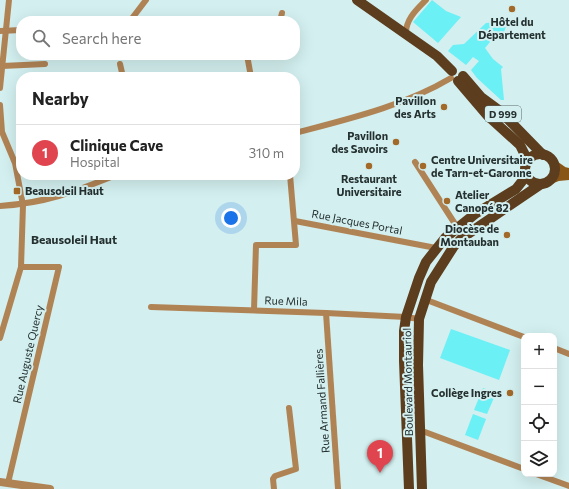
<!DOCTYPE html>
<meta charset="utf-8">
<style>
:root{--surface:#fff;--page:#f6f6f6;--text:#222;--muted:#767676;--line:#e0e0e0;--accent:#2563eb}
body{margin:0;font-family:Commissioner,sans-serif;background:var(--page);color:var(--text)}
.controls{position:absolute;right:12px;bottom:12px;display:grid;overflow:hidden;border-radius:8px;box-shadow:0 4px 16px #0002}
.controls button{width:36px;height:36px;display:grid;place-items:center;padding:0;border:0;border-bottom:1px solid var(--line);background:var(--surface);color:var(--text);font:20px sans-serif}
.you{position:absolute;left:231px;top:218px;width:14px;height:14px;margin:-10px;border:3px solid #fff;border-radius:50%;background:#1a73e8;box-shadow:0 0 0 6px #1a73e833}
.badge{display:grid;place-items:center;width:26px;height:26px;border-radius:50%;background:var(--accent);color:#fff;font-size:13px;font-weight:700}
.pin{position:absolute;translate:-50% -33px;filter:drop-shadow(0 1px 2px #0008)}
.pin::after{content:'';position:absolute;top:21px;width:14px;height:12px;background:inherit;clip-path:polygon(0 0,100% 0,50% 100%)}
.list{margin:0;padding:0;list-style:none}
h2{display:flex;justify-content:space-between;align-items:center;height:52px;margin:0;padding:0 16px;font-size:17px}
h2 small{font-size:13px;font-weight:400;color:var(--muted)}
.list li{display:grid;grid-template-columns:26px 1fr auto;gap:12px;align-items:center;box-sizing:border-box;height:56px;padding:0 16px;border-top:1px solid var(--line)}
.list b{display:block;font-size:15px;white-space:nowrap}
.list p{margin:0;font-size:13px;white-space:nowrap;color:var(--muted)}
.list em{font-size:13px;font-style:normal;color:var(--muted)}
.icon{flex:none;width:22px;height:22px;fill:none;stroke:currentColor;stroke-width:2;stroke-linecap:round;stroke-linejoin:round}
.map{position:relative;flex:none;width:569px;height:489px;overflow:hidden}
.search{position:absolute;background:var(--surface);box-shadow:0 4px 16px #0002;left:16px;top:16px;width:284px;height:44px;display:flex;align-items:center;gap:10px;box-sizing:border-box;padding:0 14px;border-radius:16px;color:var(--muted);font-size:15px}
.panel{position:absolute;background:var(--surface);box-shadow:0 4px 16px #0002;left:16px;top:72px;width:284px;height:108px;border-radius:16px}
.map>svg:first-child{display:block}
.green{fill:#6bf0f6}
.lines{fill:none;stroke-linecap:round;stroke-linejoin:round}
.minor{stroke:#b08355;stroke-width:6}
.tertiary{stroke:#b08355;stroke-width:8}
.secondary{stroke:#895517;stroke-width:8}
.primary{stroke:#5c3d1d;stroke-width:10}
.poi-dot{fill:#a26928;stroke:#d3efef;stroke-width:1.5}
.labels{text-anchor:middle;stroke-width:4;stroke-linejoin:round;paint-order:stroke}
.shield{fill:#d3efef;stroke:#596969;stroke-width:1}
.shield-label{font-size:10px;font-weight:bold;fill:#253030}
.poi-label{font-size:11px;font-weight:bold;fill:#253030;stroke:#d3efef;text-anchor:end}
.street-label{font-size:11px;fill:#253030;stroke:#d3efef}
.neighbourhood-label{font-size:12px;font-weight:bold;fill:#253030;stroke:#d3efef}
</style>
<div class="map">
<svg width="569" height="489" viewBox="0 0 569 489">
<rect width="100%" height="100%" fill="#d3efef"/>
<g class="green">
<polygon points="432,0 446,11 461,17 438,43 413,22"/>
<polygon points="498,22 506,26 503,36 499,32 494,37 492,36 488,40 490,42 485,48 493,59 503,67 501,69 504,100 501,100 477,78 471,70 479,61 473,57 466,65 448,51 453,45 464,44 486,23"/>
<polygon points="451,329 510,350 499,380 440,358"/>
<polygon points="483,388 496,393 487,414 474,410"/>
<polygon points="473,414 486,419 478,440 465,435"/>
</g>
<g class="lines">
<g class="minor">
<polyline points="130,21 146,0"/>
<polyline points="280,21 282,13"/>
<polyline points="0,31 21,30"/>
<path d="M406,35C405,20 416,10 426,0"/>
<polyline points="247,55 251,77"/>
<polyline points="120,64 123,77"/>
<polyline points="2,66 45,64"/>
<polyline points="0,88 9,0"/>
<polyline points="0,105 2,132 15,163 23,205 21,267 0,338"/>
<path d="M295,133C348,119 404,106 451,78"/>
<polyline points="415,162 457,227"/>
<path d="M0,206C46,203 74,192 116,175"/>
<polyline points="295,221 436,248"/>
<polyline points="424,299 524,337"/>
<polyline points="151,307 326,313 406,317 419,319"/>
<polyline points="254,310 256,245 296,245 290,175"/>
<polyline points="326,313 338,489"/>
<polyline points="554,348 569,354"/>
<polyline points="420,432 425,432 524,469"/>
<polyline points="536,474 569,486"/>
<polyline points="8,483 59,267 21,267"/>
<polyline points="274,489 273,479 275,476 296,469 289,408"/>
</g>
<polyline class="tertiary" points="0,482 50,489"/>
<g class="secondary">
<polyline points="554,164 564,171 569,172"/>
<polyline points="548,181 558,177 569,176"/>
</g>
<g class="primary">
<polyline points="357,0 437,56 452,71"/>
<polyline points="463,76 481,97 500,111 543,155"/>
<polyline points="458,81 487,115 520,145 528,161"/>
<circle cx="540" cy="169" r="15"/>
<polyline points="409,489 404,361 404,331 406,317 419,278 426,262 445,238 475,214 516,189 527,175"/>
<polyline points="422,489 418,365 419,319 431,282 454,246 462,238 541,184"/>
</g>
</g>
<g class="poi-dot">
<circle cx="512" cy="9" r="4"/>
<circle cx="444" cy="107" r="4"/>
<circle cx="396" cy="142" r="4"/>
<circle cx="369" cy="166" r="4"/>
<circle cx="423" cy="166" r="4"/>
<rect x="13" y="187" width="8" height="8" rx="2"/>
<circle cx="447" cy="201" r="4"/>
<circle cx="507" cy="235" r="4"/>
<circle cx="510" cy="393" r="4"/>
</g>
<g class="labels">
<rect class="shield" x="485" y="106" width="36" height="16" rx="3"/>
<g class="shield-label">
<text x="503" y="118">D 999</text>
</g>
<g class="poi-label">
<text x="512" y="26" text-anchor="middle">Hôtel du<tspan x="512" dy="13">Département</tspan></text>
<text x="436" y="105">Pavillon<tspan x="436" dy="13">des Arts</tspan></text>
<text x="388" y="140">Pavillon<tspan x="388" dy="13">des Savoirs</tspan></text>
<text x="431" y="164" text-anchor="start">Centre Universitaire<tspan x="431" dy="13">de Tarn-et-Garonne</tspan></text>
<text x="369" y="183" text-anchor="middle">Restaurant<tspan x="369" dy="13">Universitaire</tspan></text>
<text x="25" y="195" text-anchor="start">Beausoleil Haut</text>
<text x="455" y="199" text-anchor="start">Atelier<tspan x="455" dy="13">Canopé 82</tspan></text>
<text x="499" y="233">Diocèse de<tspan x="499" dy="13">Montauban</tspan></text>
<text x="502" y="397">Collège Ingres</text>
</g>
<g class="street-label">
<text transform="translate(357 222) rotate(11)" y="4">Rue Jacques Portal</text>
<text transform="translate(286 301) rotate(2)" y="4">Rue Mila</text>
<text transform="translate(28 354) rotate(-77)" y="4">Rue Auguste Quercy</text>
<text transform="translate(408 382) rotate(-91)" y="4">Boulevard Montauriol</text>
<text transform="translate(322 401) rotate(-94)" y="4">Rue Armand Fallières</text>
</g>
<g class="neighbourhood-label">
<text x="74" y="244">Beausoleil Haut</text>
</g>
</g>
</svg>
<div class="controls">
<button>+</button>
<button>−</button>
<button><svg class="icon" aria-label="locate" viewBox="0 0 24 24"><circle cx="12" cy="12" r="6"/><path d="M12 2v4M12 18v4M2 12h4M18 12h4"/></svg></button>
<button><svg class="icon" aria-label="layers" viewBox="0 0 24 24"><path d="M12 4l9 5-9 5-9-5zM3 14l9 5 9-5"/></svg></button>
</div>
<div class="you"></div>
<div class="pin badge" style="left:380px;top:473px;background:#e0444e">1</div>
<div class="search"><svg class="icon" aria-label="search" viewBox="0 0 24 24"><circle cx="10" cy="10" r="6"/><path d="M15 15l6 6"/></svg>Search here</div>
<section class="panel">
<h2>Nearby<small></small></h2>
<ul class="list">
<li><span class="badge" style="background:#e0444e">1</span><div><b>Clinique Cave</b><p>Hospital</p></div><em>310 m</em></li>
</ul>
</section>
</div>
